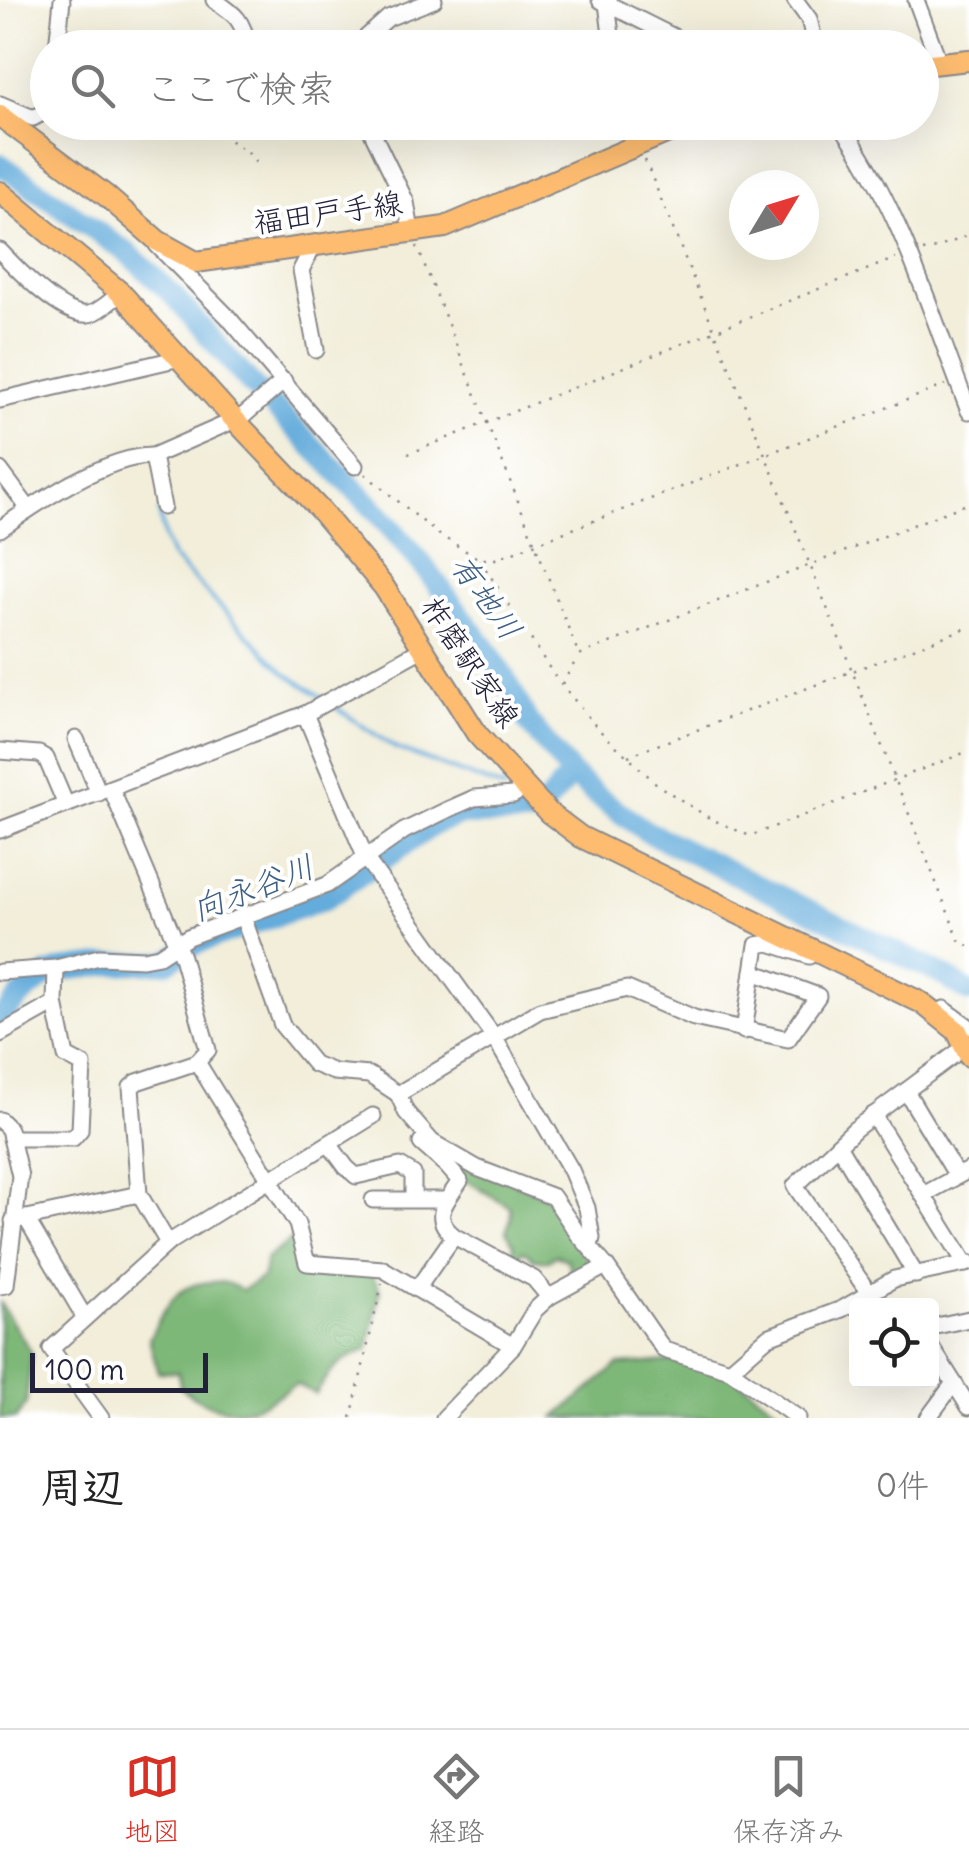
<!DOCTYPE html>
<html lang="ja">
<meta charset="utf-8">
<style>
:root{--surface:#fff;--page:#f2f2f2;--text:#222;--muted:#767676;--line:#e0e0e0;--accent:#d93025}
body{margin:0;font-family:Delius,"Klee One",sans-serif;background:var(--page);color:var(--text)}
.controls{position:absolute;right:30px;bottom:30px;display:grid;overflow:hidden;border-radius:10px;box-shadow:0 10px 40px #0002}
.controls button{width:90px;height:90px;display:grid;place-items:center;padding:0;border:0;border-bottom:2px solid var(--line);background:var(--surface);color:var(--text);font:50px sans-serif}
.compass{position:absolute;left:729px;top:170px;width:90px;height:90px;border-radius:50%;background:var(--surface);box-shadow:0 10px 40px #0002;rotate:52deg}
.scale{position:absolute;left:30px;bottom:25px;width:178px;box-sizing:border-box;padding-left:10px;border:5px solid #22223b;border-top:0;font-size:28px;line-height:35px;white-space:nowrap;color:#22223b;-webkit-text-stroke:8px #fff;paint-order:stroke}
.list{margin:0;padding:0;list-style:none}
h2{display:flex;justify-content:space-between;align-items:center;height:130px;margin:0;padding:0 40px;font-size:42px}
h2 small{font-size:32px;font-weight:400;color:var(--muted)}
.icon{flex:none;width:55px;height:55px;fill:none;stroke:currentColor;stroke-width:2;stroke-linecap:round;stroke-linejoin:round}
.map{position:relative;flex:none;width:969px;height:1418px;overflow:hidden}
.search{position:absolute;background:var(--surface);box-shadow:0 10px 40px #0002;left:30px;right:30px;top:30px;height:110px;display:flex;align-items:center;gap:25px;box-sizing:border-box;padding:0 35px;border-radius:55px;color:var(--muted);font-size:38px}
.sheet{height:310px;background:var(--surface)}
nav{display:flex;justify-content:space-around;align-items:center;box-sizing:border-box;height:140px;border-top:2px solid var(--line);background:var(--surface);font-size:28px;color:var(--muted)}
nav a{display:grid;justify-items:center;gap:5px}
nav .on{color:var(--accent)}
.map>svg:first-child{display:block}
.forest{fill:#7eb878;stroke:#506d5a;stroke-width:2.5}
.lines{fill:none;stroke-linecap:round;stroke-linejoin:round}
.stream{stroke:#63acdb;stroke-width:4}
.river{stroke:#63acdb;stroke-width:22}
.minor-casing{stroke:#8a888a;stroke-width:19}
.major-casing{stroke:#8a888a;stroke-width:24}
.path{stroke:#8a888a;stroke-width:2.5;stroke-dasharray:2.5 8;stroke-linecap:butt}
.minor{stroke:#fff;stroke-width:15}
.major{stroke:#fdbc70;stroke-width:20}
.labels{text-anchor:middle;stroke-width:8;stroke-linejoin:round;paint-order:stroke}
.street-label{font-size:30px;fill:#22223b;stroke:#fff}
.water-label{font-size:32px;font-style:italic;fill:#3f6083;stroke:#fff}
</style>
<div class="map">
<svg width="969" height="1418" viewBox="0 0 969 1418">
<rect width="100%" height="100%" fill="#fff"/>
<filter id="ink" filterUnits="userSpaceOnUse"><feTurbulence type="fractalNoise" baseFrequency=".01" numOctaves="2"/><feDisplacementMap in="SourceGraphic" scale="20" xChannelSelector="R" yChannelSelector="G"/><feConvolveMatrix kernelMatrix="1 2 1 2 8 2 1 2 1" color-interpolation-filters="sRGB"/></filter>
<filter id="wash" filterUnits="userSpaceOnUse"><feTurbulence type="fractalNoise" baseFrequency=".0048" numOctaves="4" result="noise"/><feDisplacementMap in="SourceGraphic" scale="40" xChannelSelector="R" yChannelSelector="G"/><feGaussianBlur stdDeviation="2.25" result="paint"/><feColorMatrix in="noise" values="0 0 0 0 0 0 0 0 0 0 0 0 0 0 0 0 0 1.4 0 .05"/><feComposite in="paint" operator="in"/></filter>
<g filter="url(#wash)">
<rect width="100%" height="100%" fill="#f2eeda"/>
<g class="forest">
<polygon points="430,1143 551,1199 585,1248 589,1264 574,1278 567,1260 556,1255 547,1261 533,1259 528,1253 522,1251 515,1264 510,1261 514,1245 506,1231 511,1219 510,1207 465,1180"/>
<path d="M292,1239L299,1245V1263L369,1270L380,1290L368,1350C338,1359 332,1370 315,1394L296,1384C281,1393 265,1406 246,1409C224,1413 196,1401 180,1387L179,1372H158L149,1339C162,1314 172,1287 203,1283C220,1280 227,1282 242,1290L263,1277L266,1259Z"/>
<polygon points="0,1303 32,1353 26,1404 16,1418 0,1418"/>
<polygon points="673,1361 733,1376 789,1418 555,1418 618,1365"/>
</g>
<g class="lines">
<g class="stream">
<polyline points="159,511 165,540 172,557 284,672 323,698"/>
<polyline points="331,704 395,748 505,789"/>
<polyline points="516,805 517,814"/>
</g>
<g class="river">
<polyline points="0,164 129,254 172,294 250,383 379,514 422,564 487,650 509,685 528,722 571,774 598,797 646,831 941,974 969,992"/>
<polyline points="0,1018 21,996 47,975 62,970 111,964 167,962 197,943 325,899 435,824 459,815 538,814 571,774"/>
</g>
</g>
</g>
<g filter="url(#ink)">
<g class="lines">
<defs>
<g id="minor">
<path d="M214,0C237,15 242,20 249,48"/>
<polyline points="600,0 696,48"/>
<polyline points="795,0 809,19 816,48"/>
<polyline points="916,0 939,62"/>
<polyline points="607,3 611,35 616,48"/>
<polyline points="57,48 62,0"/>
<polyline points="354,48 388,18 434,0"/>
<polyline points="0,104 33,118 48,110"/>
<polyline points="367,122 406,202 411,231"/>
<path d="M839,122C901,207 931,315 969,411"/>
<polyline points="157,245 227,316 355,466"/>
<polyline points="314,245 301,270 316,350"/>
<path d="M0,251C17,269 62,317 88,314C99,313 111,300 121,293"/>
<polyline points="0,400 180,358"/>
<polyline points="0,470 29,509"/>
<polyline points="163,507 153,456 242,417 284,381"/>
<path d="M0,529C37,503 107,455 153,456"/>
<polyline points="305,714 366,859 494,1037 571,1170 587,1208 592,1238 590,1246"/>
<polyline points="76,739 99,793"/>
<polyline points="0,751 39,754 46,758 66,805"/>
<polyline points="111,788 182,957 208,1050 197,1062 137,1082 131,1087 139,1194 168,1243"/>
<polyline points="0,830 305,714 424,648"/>
<polyline points="243,917 282,1025 314,1064 334,1072 369,1075 398,1094 540,1010 627,989 694,1018 788,1039 818,996 753,972"/>
<polyline points="0,972 56,968 99,957 143,959 159,956 188,937 327,885 404,831 447,810 474,798 513,795 525,788"/>
<polyline points="944,1009 969,1027"/>
<polyline points="744,1031 757,945 769,943 809,956"/>
<polyline points="0,1034 55,1003"/>
<polyline points="197,1062 297,1224 307,1263 383,1269 513,1346"/>
<polyline points="906,1091 957,1176"/>
<polyline points="398,1094 406,1112 432,1142 477,1168 553,1197 578,1234 606,1266 664,1350 730,1370 798,1418"/>
<polyline points="873,1115 966,1264"/>
<polyline points="0,1120 9,1129 20,1176 6,1285 0,1286"/>
<polyline points="11,1138 73,1138 80,1130 83,1065 66,1056 55,1003 56,968"/>
<polyline points="329,1144 346,1167 356,1176 400,1166 413,1174 413,1198"/>
<polyline points="838,1145 916,1275"/>
<polyline points="923,1195 969,1170"/>
<polyline points="373,1200 447,1200"/>
<polyline points="26,1218 85,1318"/>
<polyline points="13,1221 139,1194"/>
<polyline points="454,1236 534,1279 549,1297"/>
<path d="M417,1289L454,1236C430,1217 446,1202 460,1181L446,1165L421,1143"/>
<polyline points="869,1293 795,1186 855,1129 966,1046"/>
<polyline points="932,1327 969,1319"/>
<polyline points="932,1348 969,1407"/>
<polyline points="730,1370 768,1337 842,1309 894,1279 969,1263"/>
<polyline points="101,1418 51,1349 168,1243 373,1116"/>
<polyline points="444,1418 513,1346 535,1310 549,1297 606,1266"/>
<polyline points="928,1418 954,1383"/>
</g>
<g id="major">
<polyline points="922,65 969,60"/>
<polyline points="0,116 105,195 158,241 196,262 445,227 692,122"/>
<polyline points="0,192 121,293 234,419 321,511 384,587 477,734 549,813 581,837 922,1003 957,1031 969,1056"/>
</g>
</defs>
<use href="#minor" class="minor-casing"/>
<use href="#major" class="major-casing"/>
<g class="path">
<polyline points="205,122 248,153 260,168"/>
<polyline points="645,160 810,565 959,940 969,946"/>
<polyline points="417,246 579,655 969,503"/>
<polyline points="923,251 937,248 969,235"/>
<polyline points="408,454 896,258"/>
<polyline points="365,474 438,534 479,559 495,559 946,385"/>
<polyline points="480,560 554,675 598,729 659,786 711,819 750,836 969,751"/>
<polyline points="562,684 578,657"/>
<polyline points="628,756 969,627"/>
<polyline points="351,1418 382,1283"/>
</g>
<use href="#minor" class="minor"/>
<use href="#major" class="major"/>
</g>
</g>
<g class="labels">
<g class="street-label">
<text transform="translate(328 213) rotate(-8)" y="10">福田戸手線</text>
<text transform="translate(470 662) rotate(56)" y="10">柞磨駅家線</text>
</g>
<g class="water-label">
<text transform="translate(486 597) rotate(54)" y="11">有地川</text>
<text transform="translate(253 888) rotate(-21)" y="11">向永谷川</text>
</g>
</g>
</svg>
<div class="controls">
<button><svg class="icon" aria-label="locate" viewBox="0 0 24 24"><circle cx="12" cy="12" r="6"/><path d="M12 2v4M12 18v4M2 12h4M18 12h4"/></svg></button>
</div>
<svg class="compass" viewBox="-18 -18 36 36"><path d="M0-13l5 13h-10z" fill="#e53935"/><path d="M0 13l5-13h-10z" fill="#767676"/></svg>
<div class="scale">100 m</div>
<div class="search"><svg class="icon" aria-label="search" viewBox="0 0 24 24"><circle cx="10" cy="10" r="6"/><path d="M15 15l6 6"/></svg>ここで検索</div>
</div>
<section class="sheet">
<h2>周辺<small>0件</small></h2>
<ul class="list">
</ul>
</section>
<nav>
<a class="on"><svg class="icon" aria-label="map" viewBox="0 0 24 24"><path d="M3 6l6-2 6 2 6-2v14l-6 2-6-2-6 2zM9 4v14M15 6v14"/></svg>地図</a>
<a><svg class="icon" aria-label="directions" viewBox="0 0 24 24"><path d="M12 3l9 9-9 9-9-9zM9 14v-3h6M13 9l2 2-2 2"/></svg>経路</a>
<a><svg class="icon" aria-label="saved" viewBox="0 0 24 24"><path d="M7 4h10v16l-5-4-5 4z"/></svg>保存済み</a>
</nav>
